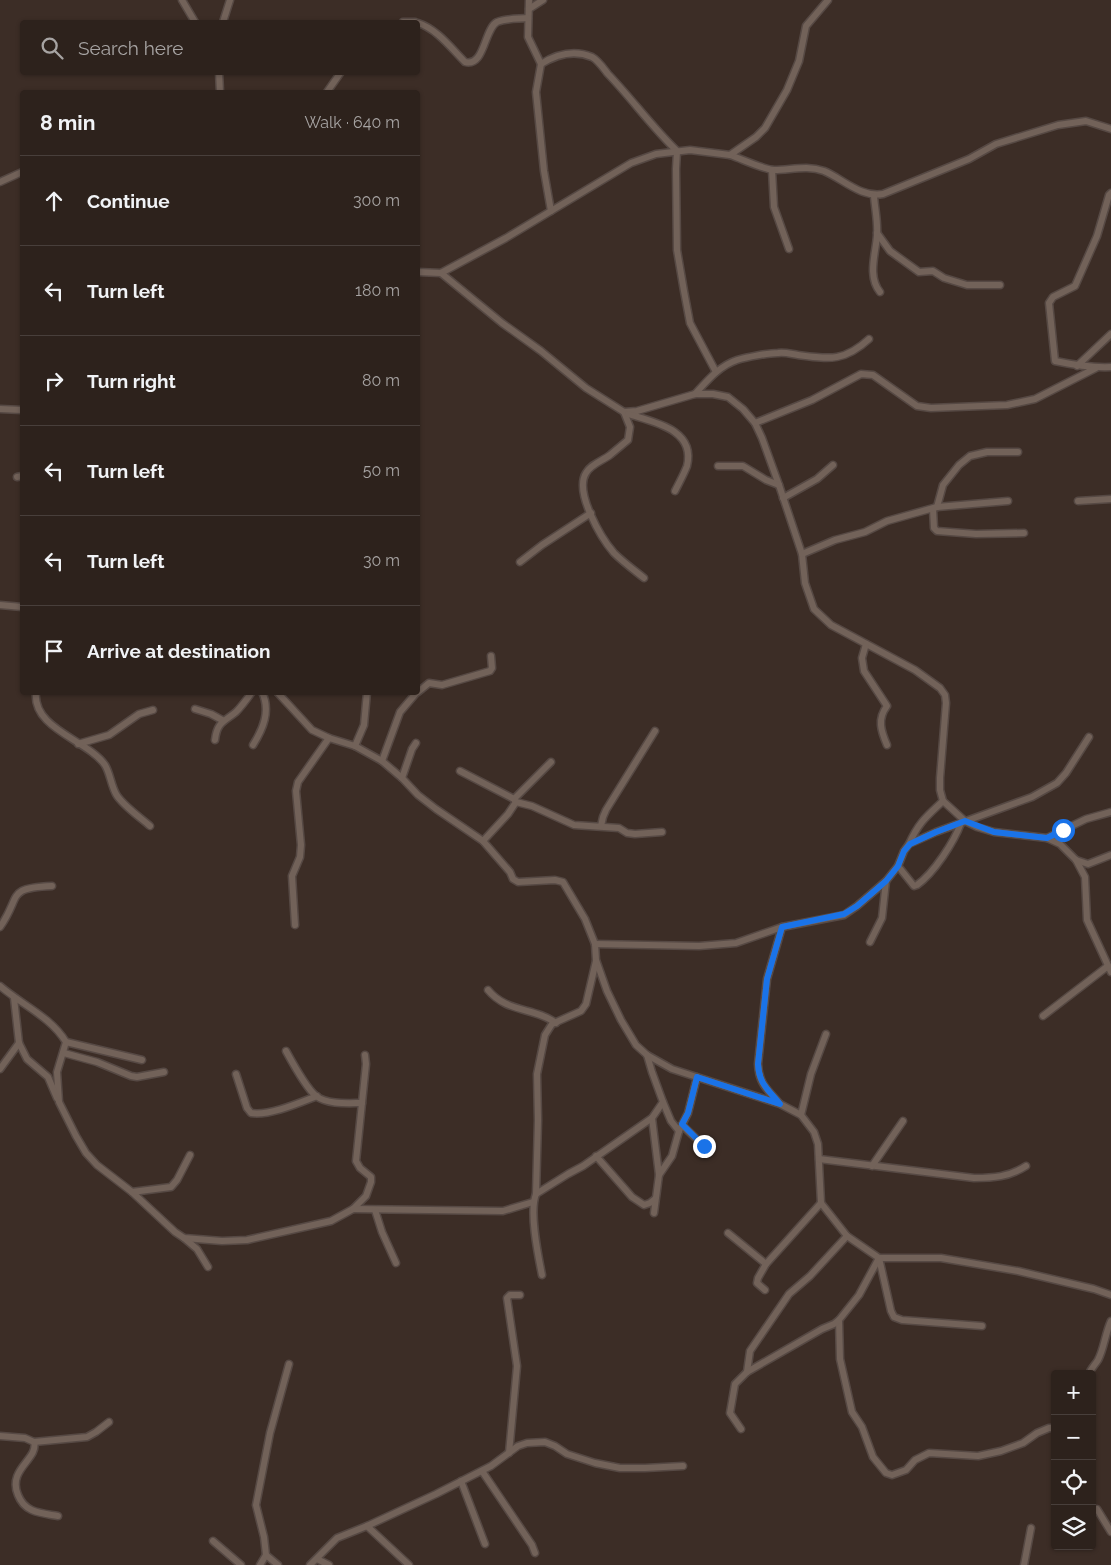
<!DOCTYPE html>
<meta charset="utf-8">
<style>
:root{--surface:#2d221c;--page:#392f29;--text:#f1f3f6;--muted:#a7a4a3;--line:#483f3b}
body{margin:0;font-family:Raleway,sans-serif;background:var(--page);color:var(--text)}
.controls{position:absolute;right:15px;bottom:15px;display:grid;overflow:hidden;border-radius:5px;box-shadow:0 1px 4px #0004}
.controls button{width:45px;height:45px;display:grid;place-items:center;padding:0;border:0;border-bottom:1px solid var(--line);background:var(--surface);color:var(--text);font:25px sans-serif}
.stop{position:absolute;width:15px;height:15px;margin:-11px;border:4px solid #1a73e8;border-radius:50%;background:#fff}
.stop.end{background:#1a73e8;border-color:#fff;box-shadow:0 1px 5px #0008}
.list{margin:0;padding:0;list-style:none}
h2{display:flex;justify-content:space-between;align-items:center;height:65px;margin:0;padding:0 20px;font-size:21px}
h2 small{font-size:16px;font-weight:400;color:var(--muted)}
.list li{display:grid;grid-template-columns:32px 1fr auto;gap:15px;align-items:center;box-sizing:border-box;height:90px;padding:0 20px;border-top:1px solid var(--line)}
.list b{display:block;font-size:19px;white-space:nowrap}
.list em{font-size:16px;font-style:normal;color:var(--muted)}
.icon{flex:none;width:28px;height:28px;fill:none;stroke:currentColor;stroke-width:2;stroke-linecap:round;stroke-linejoin:round}
.map{position:relative;flex:none;width:1111px;height:1565px;overflow:hidden}
.search{position:absolute;background:var(--surface);box-shadow:0 1px 4px #0004;left:20px;top:20px;width:400px;height:55px;display:flex;align-items:center;gap:12px;box-sizing:border-box;padding:0 18px;border-radius:5px;color:var(--muted);font-size:19px}
.panel{position:absolute;background:var(--surface);box-shadow:0 1px 4px #0004;left:20px;top:90px;width:400px;height:605px;border-radius:5px}
.map>svg:first-child{display:block}
.lines{fill:none;stroke-linecap:round;stroke-linejoin:round}
.minor-casing{stroke:#564944;stroke-width:9}
.minor{stroke:#726259;stroke-width:6}
.route{stroke:#1a73e8;stroke-width:6}
</style>
<div class="map">
<svg width="1111" height="1565" viewBox="0 0 1111 1565">
<rect width="100%" height="100%" fill="#3c2d26"/>
<g class="lines">
<defs>
<g id="minor">
<polyline points="182,0 195,22"/>
<polyline points="529,0 528,37 541,64 536,92 544,171 551,211"/>
<polyline points="529,9 543,0"/>
<polyline points="223,22 230,0"/>
<polyline points="403,22 415,22"/>
<path d="M418,23C437,29 451,48 465,62C485,67 484,29 497,22C506,18 519,19 528,18"/>
<path d="M541,64C557,54 575,50 592,57C598,60 604,69 608,74C632,99 652,127 677,151L676,169L677,250L684,291L690,323L716,372"/>
<polyline points="219,72 220,92"/>
<polyline points="327,92 341,72"/>
<path d="M730,155C742,159 762,169 774,170C791,170 807,165 824,171C843,179 861,198 883,194L969,159L996,144L1058,125L1086,121L1111,129"/>
<polyline points="772,170 774,207 789,249"/>
<polyline points="0,182 22,172"/>
<path d="M1111,193L1109,195L1097,236L1075,286L1053,297L1049,303L1055,361C1074,365 1091,368 1111,367"/>
<path d="M874,196C875,209 878,222 877,235C876,253 867,276 880,292"/>
<polyline points="877,233 890,251 919,272 933,271 944,278 967,285 1000,285"/>
<polyline points="418,272 441,273 506,238 631,163 656,154 690,150 730,155 756,137 765,128 787,90 799,61 806,26 828,0"/>
<polyline points="441,273 502,323 541,351 586,388 624,412 637,411 695,394 713,394 728,397 743,409 755,423 762,438 779,485 802,554 805,583 814,609 831,625 915,670 940,688 945,695 946,703 940,778 940,790 943,801 965,821 977,827 994,832 1047,838 1060,844 1076,860 1088,864 1111,855"/>
<polyline points="1077,366 1111,334"/>
<path d="M695,394C707,381 719,366 737,360C747,357 768,353 778,353C785,352 791,354 798,355C829,359 844,362 869,339"/>
<polyline points="0,409 22,410"/>
<path d="M624,412L630,427L628,440C622,445 616,450 610,455C602,461 591,464 586,473C574,492 601,538 614,553C623,562 634,570 644,578"/>
<path d="M628,414C653,422 696,429 687,466C684,474 679,483 675,491"/>
<polyline points="755,423 812,400 861,374 873,375 917,406 931,408 1007,405 1035,399 1096,368"/>
<polyline points="718,466 743,466 766,480 779,485"/>
<polyline points="17,477 22,476"/>
<polyline points="783,498 817,479 833,465"/>
<polyline points="1078,501 1111,499"/>
<polyline points="937,507 943,485 959,465 970,456 987,452 1018,452"/>
<polyline points="933,509 934,528 937,531 976,534 1024,533"/>
<polyline points="802,554 835,540 865,532 887,521 937,507 1008,501"/>
<polyline points="520,562 542,545 591,513"/>
<polyline points="0,605 22,607"/>
<path d="M866,644L862,658L864,671L887,706C877,719 881,731 887,745"/>
<path d="M36,692C32,729 88,740 105,765C110,773 111,785 116,794C122,805 141,818 150,826"/>
<polyline points="277,692 312,730 329,738 355,746 382,761 402,778 418,795 436,809 483,841 510,872 513,879 518,882 555,880 563,882 585,919 595,944 596,960 607,991 621,1020 636,1045 647,1055 672,1069 780,1104 801,1115 814,1132 818,1144 821,1203 847,1236 879,1258 941,1258 1018,1271 1094,1289 1111,1295"/>
<polyline points="418,692 429,683 442,685 490,671 492,668 491,656"/>
<polyline points="195,709 211,714 222,720"/>
<path d="M215,740C217,722 224,722 236,712C242,706 247,699 252,692"/>
<polyline points="78,744 109,735 139,714 153,710"/>
<path d="M253,745C263,729 271,711 262,692"/>
<polyline points="355,746 364,725 367,692"/>
<polyline points="382,761 400,712 417,692"/>
<polyline points="460,771 514,799 516,802 508,814 483,841"/>
<polyline points="402,778 412,749 416,743"/>
<polyline points="514,799 551,762"/>
<polyline points="516,802 532,806 574,825 619,828 627,833 635,834 662,832"/>
<polyline points="601,826 603,817 606,810 655,731"/>
<polyline points="1047,838 1086,819 1111,812"/>
<path d="M909,844C919,822 926,817 943,801"/>
<polyline points="1076,860 1085,877 1087,920 1111,972"/>
<path d="M898,866L914,886L917,885C934,873 954,842 961,823"/>
<polyline points="295,925 292,876 300,857 301,845 296,791 298,782 329,738"/>
<path d="M0,927C22,896 5,888 52,886"/>
<polyline points="870,942 882,918 886,881"/>
<polyline points="595,944 699,946 736,943 782,927 844,915 857,906 886,881 898,866 904,851 909,844 936,832 1032,797 1057,783 1066,773 1089,737"/>
<path d="M0,986C22,1005 51,1017 66,1042L57,1072L59,1102L76,1136L86,1153L97,1165L132,1192L175,1232L184,1238L222,1241L247,1240L331,1221L353,1209L366,1196L371,1182V1177L360,1168L356,1161L366,1064L365,1055"/>
<path d="M488,990C507,1013 534,1007 556,1023"/>
<polyline points="14,998 19,1043 27,1059 48,1077 57,1098"/>
<polyline points="1043,1016 1108,966"/>
<polyline points="66,1042 142,1060"/>
<path d="M286,1051C292,1062 307,1089 316,1096C328,1105 349,1103 362,1103"/>
<polyline points="64,1053 97,1062 131,1076 137,1077 164,1072"/>
<polyline points="647,1055 652,1072 663,1102 652,1118 659,1175 654,1213"/>
<polyline points="0,1069 19,1043"/>
<path d="M236,1074L247,1108L251,1113C269,1116 299,1103 317,1096"/>
<polyline points="663,1102 671,1121 679,1131"/>
<path d="M779,1103C767,1089 759,1084 758,1064L767,979L782,927"/>
<polyline points="801,1115 811,1074 826,1034"/>
<polyline points="682,1125 704,1146"/>
<polyline points="596,1156 632,1197 644,1205 650,1203 655,1199"/>
<path d="M819,1159L974,1178C993,1178 1009,1177 1026,1166"/>
<polyline points="872,1166 903,1121"/>
<polyline points="659,1175 672,1156 679,1131 688,1113 697,1077"/>
<polyline points="132,1192 171,1187 177,1180 190,1155"/>
<polyline points="536,1194 568,1174 583,1166 652,1118"/>
<polyline points="353,1209 503,1211 533,1202"/>
<polyline points="375,1210 382,1232 396,1263"/>
<polyline points="728,1233 766,1264"/>
<polyline points="184,1238 197,1249 208,1267"/>
<polyline points="879,1258 859,1295 839,1320 840,1359 852,1412 862,1427 873,1457 886,1473 892,1475 906,1470 915,1460 929,1453 978,1456 1001,1451 1023,1443 1037,1433 1049,1428 1055,1428"/>
<polyline points="879,1258 891,1311 894,1317 902,1320 982,1326"/>
<path d="M542,1275C538,1255 529,1212 536,1194L538,1120L537,1074L545,1035L552,1024L581,1011L586,1004L596,961"/>
<polyline points="765,1290 757,1283 758,1278 766,1264 821,1203"/>
<polyline points="747,1372 750,1351 789,1294 810,1276 847,1236"/>
<path d="M1089,1374C1091,1368 1095,1365 1098,1360C1104,1349 1105,1334 1111,1321"/>
<polyline points="741,1429 730,1413 735,1384 747,1372 822,1329 834,1324 839,1320"/>
<path d="M0,1436L25,1438L34,1442C39,1459 7,1469 18,1495C25,1513 41,1513 58,1516"/>
<polyline points="34,1442 87,1437 96,1432 109,1422"/>
<polyline points="509,1453 517,1366 507,1298 510,1295 520,1295"/>
<polyline points="482,1471 532,1545 535,1553"/>
<polyline points="461,1481 485,1544"/>
<polyline points="1097,1509 1111,1532"/>
<polyline points="367,1526 409,1565"/>
<polyline points="213,1541 241,1565"/>
<polyline points="317,1559 329,1565"/>
<polyline points="260,1565 266,1555"/>
<polyline points="278,1565 266,1555 264,1537 256,1505 270,1433 289,1364"/>
<polyline points="310,1565 337,1538 367,1526 436,1494 491,1466 518,1446 527,1443 545,1442 555,1446 567,1454 595,1463 620,1468 645,1468 683,1466"/>
<polyline points="1024,1565 1031,1528"/>
</g>
</defs>
<use href="#minor" class="minor-casing"/>
<use href="#minor" class="minor"/>
</g>
<g class="lines">
<path class="route" d="M704,1146L682,1124L688,1113L697,1077L780,1104C768,1089 759,1084 758,1064L767,979L782,927L844,914L857,906L886,881L898,866L904,851L910,844L936,832L965,821L994,832L1047,838L1063,830"/>
</g>
</svg>
<div class="controls">
<button>+</button>
<button>−</button>
<button><svg class="icon" aria-label="locate" viewBox="0 0 24 24"><circle cx="12" cy="12" r="6"/><path d="M12 2v4M12 18v4M2 12h4M18 12h4"/></svg></button>
<button><svg class="icon" aria-label="layers" viewBox="0 0 24 24"><path d="M12 4l9 5-9 5-9-5zM3 14l9 5 9-5"/></svg></button>
</div>
<div class="stop" style="left:1063px;top:830px"></div>
<div class="stop end" style="left:704px;top:1146px"></div>
<div class="search"><svg class="icon" aria-label="search" viewBox="0 0 24 24"><circle cx="10" cy="10" r="6"/><path d="M15 15l6 6"/></svg>Search here</div>
<section class="panel">
<h2>8 min<small>Walk · 640 m</small></h2>
<ul class="list">
<li><svg class="icon" aria-label="ahead" viewBox="0 0 24 24"><path d="M12 20V5M6 11l6-6 6 6"/></svg><div><b>Continue</b></div><em>300 m</em></li>
<li><svg class="icon" aria-label="left" viewBox="0 0 24 24"><path d="M17 20v-9H6M10 6l-5 5 5 5"/></svg><div><b>Turn left</b></div><em>180 m</em></li>
<li><svg class="icon" aria-label="right" viewBox="0 0 24 24"><path d="M7 20v-9h11M14 6l5 5-5 5"/></svg><div><b>Turn right</b></div><em>80 m</em></li>
<li><svg class="icon" aria-label="left" viewBox="0 0 24 24"><path d="M17 20v-9H6M10 6l-5 5 5 5"/></svg><div><b>Turn left</b></div><em>50 m</em></li>
<li><svg class="icon" aria-label="left" viewBox="0 0 24 24"><path d="M17 20v-9H6M10 6l-5 5 5 5"/></svg><div><b>Turn left</b></div><em>30 m</em></li>
<li><svg class="icon" aria-label="arrive" viewBox="0 0 24 24"><path d="M6 21V4h12l-3 4 3 4H6"/></svg><div><b>Arrive at destination</b></div></li>
</ul>
</section>
</div>
